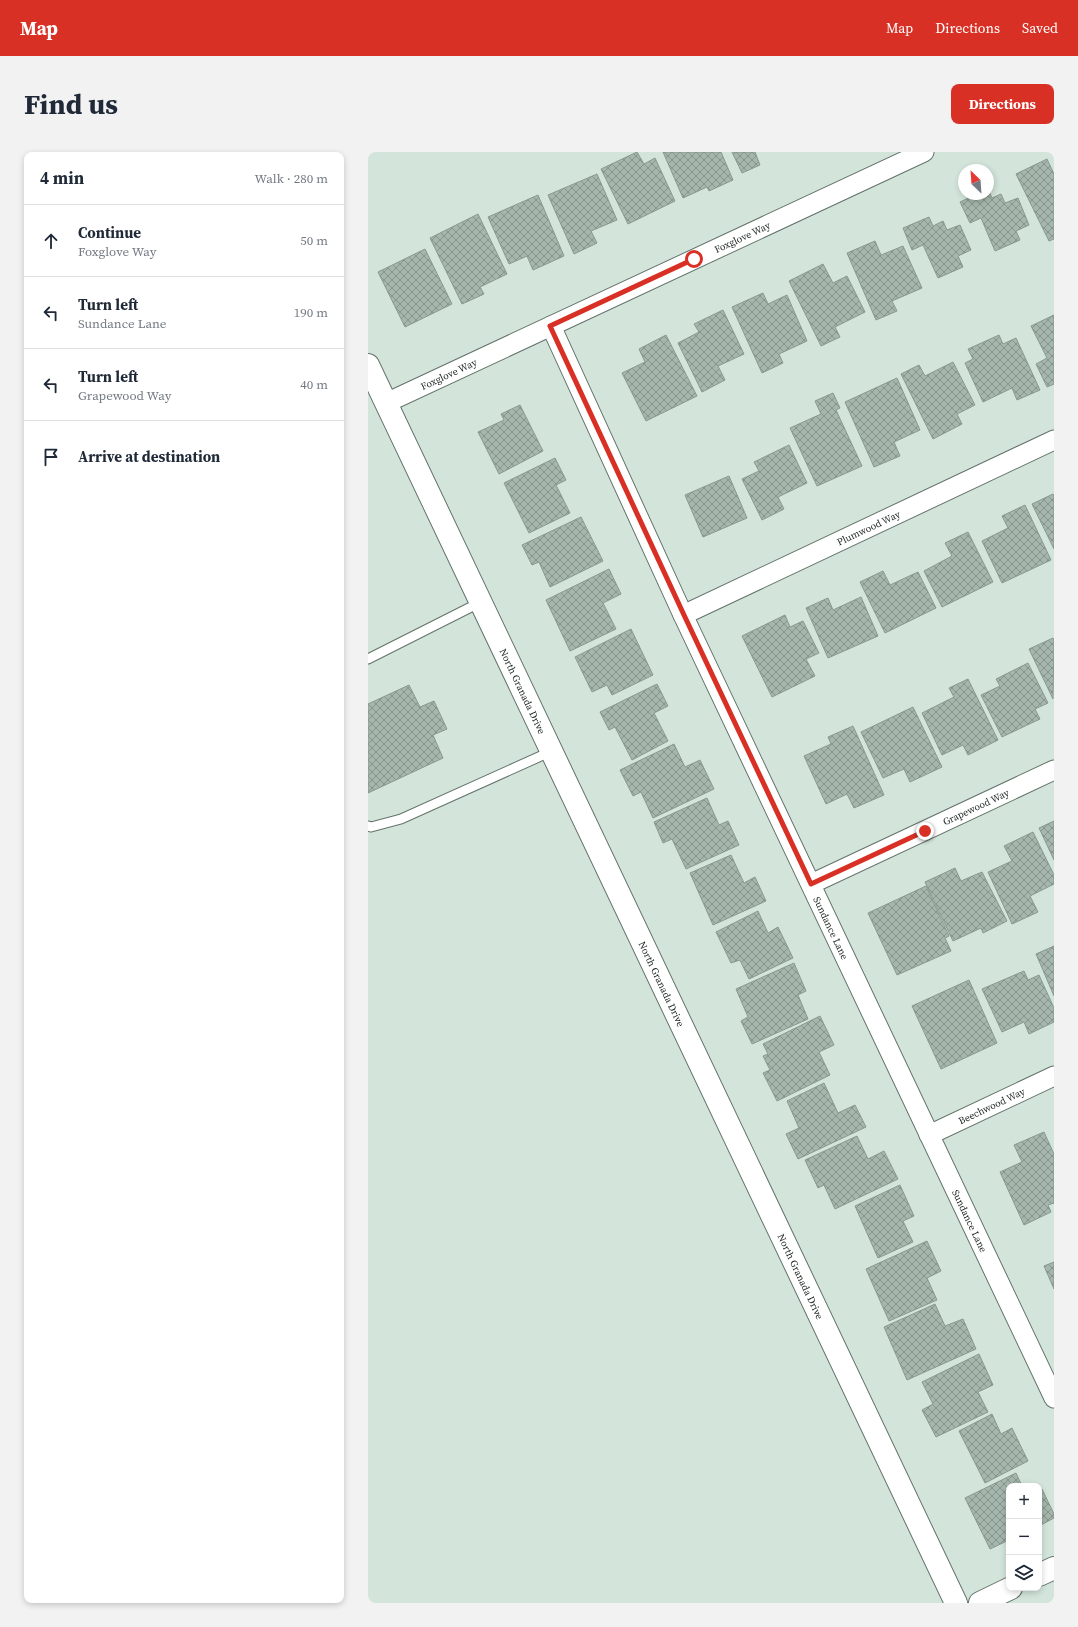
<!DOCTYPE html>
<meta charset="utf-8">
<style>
:root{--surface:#fff;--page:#f2f2f3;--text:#1f2937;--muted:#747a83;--line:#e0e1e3;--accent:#d93025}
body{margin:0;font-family:"Source Serif 4",serif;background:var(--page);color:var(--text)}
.controls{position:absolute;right:12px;bottom:12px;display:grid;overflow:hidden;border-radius:8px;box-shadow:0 2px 6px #0003}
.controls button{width:36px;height:36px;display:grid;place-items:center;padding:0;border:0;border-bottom:1px solid var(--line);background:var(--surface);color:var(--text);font:20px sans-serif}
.compass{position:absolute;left:590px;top:12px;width:36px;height:36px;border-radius:50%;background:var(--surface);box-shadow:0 2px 6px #0003;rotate:335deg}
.stop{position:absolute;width:12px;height:12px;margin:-9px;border:3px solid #d93025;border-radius:50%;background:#fff}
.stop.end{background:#d93025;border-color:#fff;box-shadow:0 1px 4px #0008}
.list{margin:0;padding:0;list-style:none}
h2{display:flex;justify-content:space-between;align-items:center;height:52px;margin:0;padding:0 16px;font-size:17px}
h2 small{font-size:13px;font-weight:400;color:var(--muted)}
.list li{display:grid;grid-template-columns:26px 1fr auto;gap:12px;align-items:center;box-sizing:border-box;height:72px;padding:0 16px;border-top:1px solid var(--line)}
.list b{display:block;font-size:15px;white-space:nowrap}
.list p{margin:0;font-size:13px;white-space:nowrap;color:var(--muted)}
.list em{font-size:13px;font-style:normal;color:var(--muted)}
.icon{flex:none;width:22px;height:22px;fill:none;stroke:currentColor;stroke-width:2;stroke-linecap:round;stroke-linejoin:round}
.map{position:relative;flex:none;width:686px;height:1451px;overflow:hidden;border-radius:8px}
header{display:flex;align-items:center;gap:24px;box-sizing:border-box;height:56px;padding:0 20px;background:var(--accent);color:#fff}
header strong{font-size:19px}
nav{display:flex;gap:22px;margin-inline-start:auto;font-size:14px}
.intro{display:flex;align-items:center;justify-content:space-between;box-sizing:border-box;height:96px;padding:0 24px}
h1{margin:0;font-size:28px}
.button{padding:10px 18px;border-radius:8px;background:var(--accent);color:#fff;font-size:14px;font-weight:700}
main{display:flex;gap:24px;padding:0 24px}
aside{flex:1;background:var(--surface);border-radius:8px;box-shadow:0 2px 6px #0003}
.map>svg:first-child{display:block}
.building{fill:url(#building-cross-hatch);stroke:#88998f}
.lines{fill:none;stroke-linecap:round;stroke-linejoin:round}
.lane-casing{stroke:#63736a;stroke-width:11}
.street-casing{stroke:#63736a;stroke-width:21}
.secondary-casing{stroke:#63736a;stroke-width:24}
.lane{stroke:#fff;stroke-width:9}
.street{stroke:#fff;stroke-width:19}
.secondary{stroke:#fff;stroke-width:22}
.route{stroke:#d93025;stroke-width:5}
.labels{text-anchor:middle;stroke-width:4;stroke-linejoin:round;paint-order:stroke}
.street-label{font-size:10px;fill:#252c28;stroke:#e0f2e8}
</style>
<header>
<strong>Map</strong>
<nav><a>Map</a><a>Directions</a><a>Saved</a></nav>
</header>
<div class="intro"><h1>Find us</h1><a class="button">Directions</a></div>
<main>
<aside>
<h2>4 min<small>Walk · 280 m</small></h2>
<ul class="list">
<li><svg class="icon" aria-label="ahead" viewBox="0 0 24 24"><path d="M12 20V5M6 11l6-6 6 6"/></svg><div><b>Continue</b><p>Foxglove Way</p></div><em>50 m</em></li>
<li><svg class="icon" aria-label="left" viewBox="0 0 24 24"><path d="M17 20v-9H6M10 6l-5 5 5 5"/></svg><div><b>Turn left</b><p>Sundance Lane</p></div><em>190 m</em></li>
<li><svg class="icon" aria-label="left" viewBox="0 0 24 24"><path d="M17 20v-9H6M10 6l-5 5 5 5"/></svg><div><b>Turn left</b><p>Grapewood Way</p></div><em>40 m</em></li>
<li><svg class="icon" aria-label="arrive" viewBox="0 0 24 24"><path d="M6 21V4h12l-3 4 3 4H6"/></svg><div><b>Arrive at destination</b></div></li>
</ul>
</aside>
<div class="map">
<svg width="686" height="1451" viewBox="0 0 686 1451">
<defs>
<pattern id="building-cross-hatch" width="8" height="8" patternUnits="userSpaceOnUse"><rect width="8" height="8" fill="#a5b6ac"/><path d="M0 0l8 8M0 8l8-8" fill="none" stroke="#86948c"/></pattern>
</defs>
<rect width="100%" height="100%" fill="#d3e5db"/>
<g class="building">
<polygon points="269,0 276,12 287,6 307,49 260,72 233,17"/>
<polygon points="295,0 353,0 365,28 341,39 339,35 315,46"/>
<polygon points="364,0 387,0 392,13 374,21"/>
<polygon points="679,7 686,22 686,87 681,89 648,22"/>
<polygon points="229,22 249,68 223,79 229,91 206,102 180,43"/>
<polygon points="620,37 624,46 633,42 637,51 650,46 661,73 648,79 652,88 627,99 613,66 602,71 592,50 609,42 620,42"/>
<polygon points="170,43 196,104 165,118 159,104 141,112 120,65"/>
<polygon points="110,62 139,122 112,135 116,142 94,152 62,86"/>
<polygon points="561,65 565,74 575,69 579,78 592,73 603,98 590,104 595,115 570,126 555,93 544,98 535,76"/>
<polygon points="507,89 513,103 535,94 554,136 524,149 529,159 508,168 479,101"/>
<polygon points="57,97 84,152 37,175 10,120"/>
<polygon points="455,112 465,131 479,124 497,160 467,175 472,185 453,194 421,129"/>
<polygon points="395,141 400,152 419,143 439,189 411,202 415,211 394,221 364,155"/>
<polygon points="355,158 376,202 350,214 357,228 334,240 310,191 331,180 326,172"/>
<polygon points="686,163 686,232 679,235 668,212 679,206 663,174"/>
<polygon points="298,183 329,244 278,269 254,221 277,210 271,197"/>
<polygon points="631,183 635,192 648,186 672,238 649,248 644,236 615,250 597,211 605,207 600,197"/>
<polygon points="585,210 607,253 589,262 594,272 565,287 533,222 551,213 557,224"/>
<polygon points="529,226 552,278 526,290 532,304 506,315 477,250"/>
<polygon points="465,241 472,256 468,258 494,314 449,334 422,276 453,262 447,249"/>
<polygon points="152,253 175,299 131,322 110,280 136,268 133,262"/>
<polygon points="421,293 439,331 410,345 416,357 394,368 374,327 391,319 386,310"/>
<polygon points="187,306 198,328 188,333 202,361 161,381 136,331"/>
<polygon points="361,324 379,366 335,385 317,343"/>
<polygon points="685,342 686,344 686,397 664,352"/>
<polygon points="657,353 683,408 634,431 614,389 640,376 634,364"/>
<polygon points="213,365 235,409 182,435 171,410 164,413 154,393"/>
<polygon points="600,380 625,430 574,455 556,419 584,404 577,391"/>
<polygon points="241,417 253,442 235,451 248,477 202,499 178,448"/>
<polygon points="515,419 522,433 550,420 568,456 517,481 492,430"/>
<polygon points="493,445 510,484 460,506 438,456 460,446 465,458"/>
<polygon points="417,463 422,475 435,469 451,501 438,507 447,524 404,545 374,484"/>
<polygon points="263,477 285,523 244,543 239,533 224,540 207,505"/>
<polygon points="685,486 686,488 685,547 661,497"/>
<polygon points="660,511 680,551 667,557 672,567 634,585 613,543 632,534 628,527"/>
<polygon points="600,527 630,588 600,603 595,593 574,603 554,561 586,545 581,536"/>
<polygon points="289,532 300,554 286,561 300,589 264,608 247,575 241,578 232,560"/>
<polygon points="41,533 52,555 66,549 79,577 65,583 75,606 0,641 0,552"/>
<polygon points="545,555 574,615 542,630 536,617 515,626 493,580"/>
<polygon points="485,574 516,643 486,656 479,642 458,652 436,604 463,592 460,585"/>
<polygon points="306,592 317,615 332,608 346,637 285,666 273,640 265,644 252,618"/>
<polygon points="339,646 351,673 360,669 371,693 318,717 304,687 295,691 286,670"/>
<polygon points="686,669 686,708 671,676"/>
<polygon points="665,680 686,723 686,732 662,744 670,760 644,772 620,720 644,709 636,694"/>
<polygon points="363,703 376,731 387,725 398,749 345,773 322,721"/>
<polygon points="587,716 593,729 614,720 639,769 615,781 613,776 585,789 557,730"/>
<polygon points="558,734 581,784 577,786 583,799 529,823 500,761"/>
<polygon points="390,759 400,781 410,775 425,806 381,827 372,808 363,811 348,780"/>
<polygon points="686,794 686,844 668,802"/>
<polygon points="426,811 438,839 430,843 440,867 384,892 373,869 380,865 368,837"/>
<polygon points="656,819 660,828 671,823 686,856 686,870 661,882 656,870 634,880 614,837"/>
<polygon points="601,828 629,891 573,917 544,854"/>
<polygon points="452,864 466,893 451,900 462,923 409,949 395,921 402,918 395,904 400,902 395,892"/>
<polygon points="456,931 470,961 487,953 498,975 430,1007 418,982 431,976 419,949"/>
<polygon points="676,980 686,1002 686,1051 680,1053 683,1060 656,1073 632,1020 654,1010 646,993"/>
<polygon points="489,984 500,1007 516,999 530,1027 467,1057 456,1033 450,1036 437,1008"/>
<polygon points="532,1033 546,1064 535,1069 545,1090 510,1106 487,1054"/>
<polygon points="559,1089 573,1119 559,1126 569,1148 521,1169 498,1117"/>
<polygon points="686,1110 686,1137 676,1114"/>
<polygon points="567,1152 577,1174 595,1167 608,1197 539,1228 516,1175"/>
<polygon points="611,1202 625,1233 610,1240 620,1260 568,1285 554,1258 565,1252 554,1230"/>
<polygon points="624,1262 633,1282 644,1276 660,1309 617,1331 591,1279"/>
<polygon points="648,1321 654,1334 641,1334 641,1388 622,1397 597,1346"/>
<polygon points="674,1337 686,1362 686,1366 671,1374 671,1338"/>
</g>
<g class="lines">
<defs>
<g id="lane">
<polyline points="0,507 113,450"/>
<polyline points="0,674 3,675 33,667 184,599"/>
</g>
<g id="street">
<path id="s1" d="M183,174L315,463L686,1246"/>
<path id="s2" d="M18,251L556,0"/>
<path id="s3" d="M315,463L686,288"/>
<path id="s4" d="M443,732L686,618"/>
<path id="s5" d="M561,983L686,924"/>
</g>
<g id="secondary">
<path id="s6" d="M0,213L588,1451"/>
<polyline points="671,1423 686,1416"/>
<polyline points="612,1451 643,1436"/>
</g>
</defs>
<use href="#lane" class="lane-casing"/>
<use href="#street" class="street-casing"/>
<use href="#secondary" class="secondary-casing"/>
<use href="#lane" class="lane"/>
<use href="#street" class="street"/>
<use href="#secondary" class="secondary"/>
</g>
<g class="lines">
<polyline class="route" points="326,107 182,174 316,463 443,732 557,679"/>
</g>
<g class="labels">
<g class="street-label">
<text dy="4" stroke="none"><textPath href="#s2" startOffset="393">Foxglove Way</textPath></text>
<text dy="4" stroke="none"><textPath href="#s2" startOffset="69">Foxglove Way</textPath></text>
<text dy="4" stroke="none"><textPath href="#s3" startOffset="205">Plumwood Way</textPath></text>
<text dy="4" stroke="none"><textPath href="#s6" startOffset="361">North Granada Drive</textPath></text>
<text dy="4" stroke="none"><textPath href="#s4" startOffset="182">Grapewood Way</textPath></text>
<text dy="4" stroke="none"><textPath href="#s1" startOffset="664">Sundance Lane</textPath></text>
<text dy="4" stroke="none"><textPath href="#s6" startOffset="685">North Granada Drive</textPath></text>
<text dy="4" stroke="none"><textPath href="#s5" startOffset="69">Beechwood Way</textPath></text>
<text dy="4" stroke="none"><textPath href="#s1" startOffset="988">Sundance Lane</textPath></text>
<text dy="4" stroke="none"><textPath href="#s6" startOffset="1009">North Granada Drive</textPath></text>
</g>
</g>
</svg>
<div class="controls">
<button>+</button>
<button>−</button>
<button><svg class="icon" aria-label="layers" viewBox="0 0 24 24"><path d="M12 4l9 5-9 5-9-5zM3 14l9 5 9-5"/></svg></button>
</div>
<svg class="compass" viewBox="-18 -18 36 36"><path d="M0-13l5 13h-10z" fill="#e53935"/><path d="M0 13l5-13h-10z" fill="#747a83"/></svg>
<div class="stop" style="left:326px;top:107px"></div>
<div class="stop end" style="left:557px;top:679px"></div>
</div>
</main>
